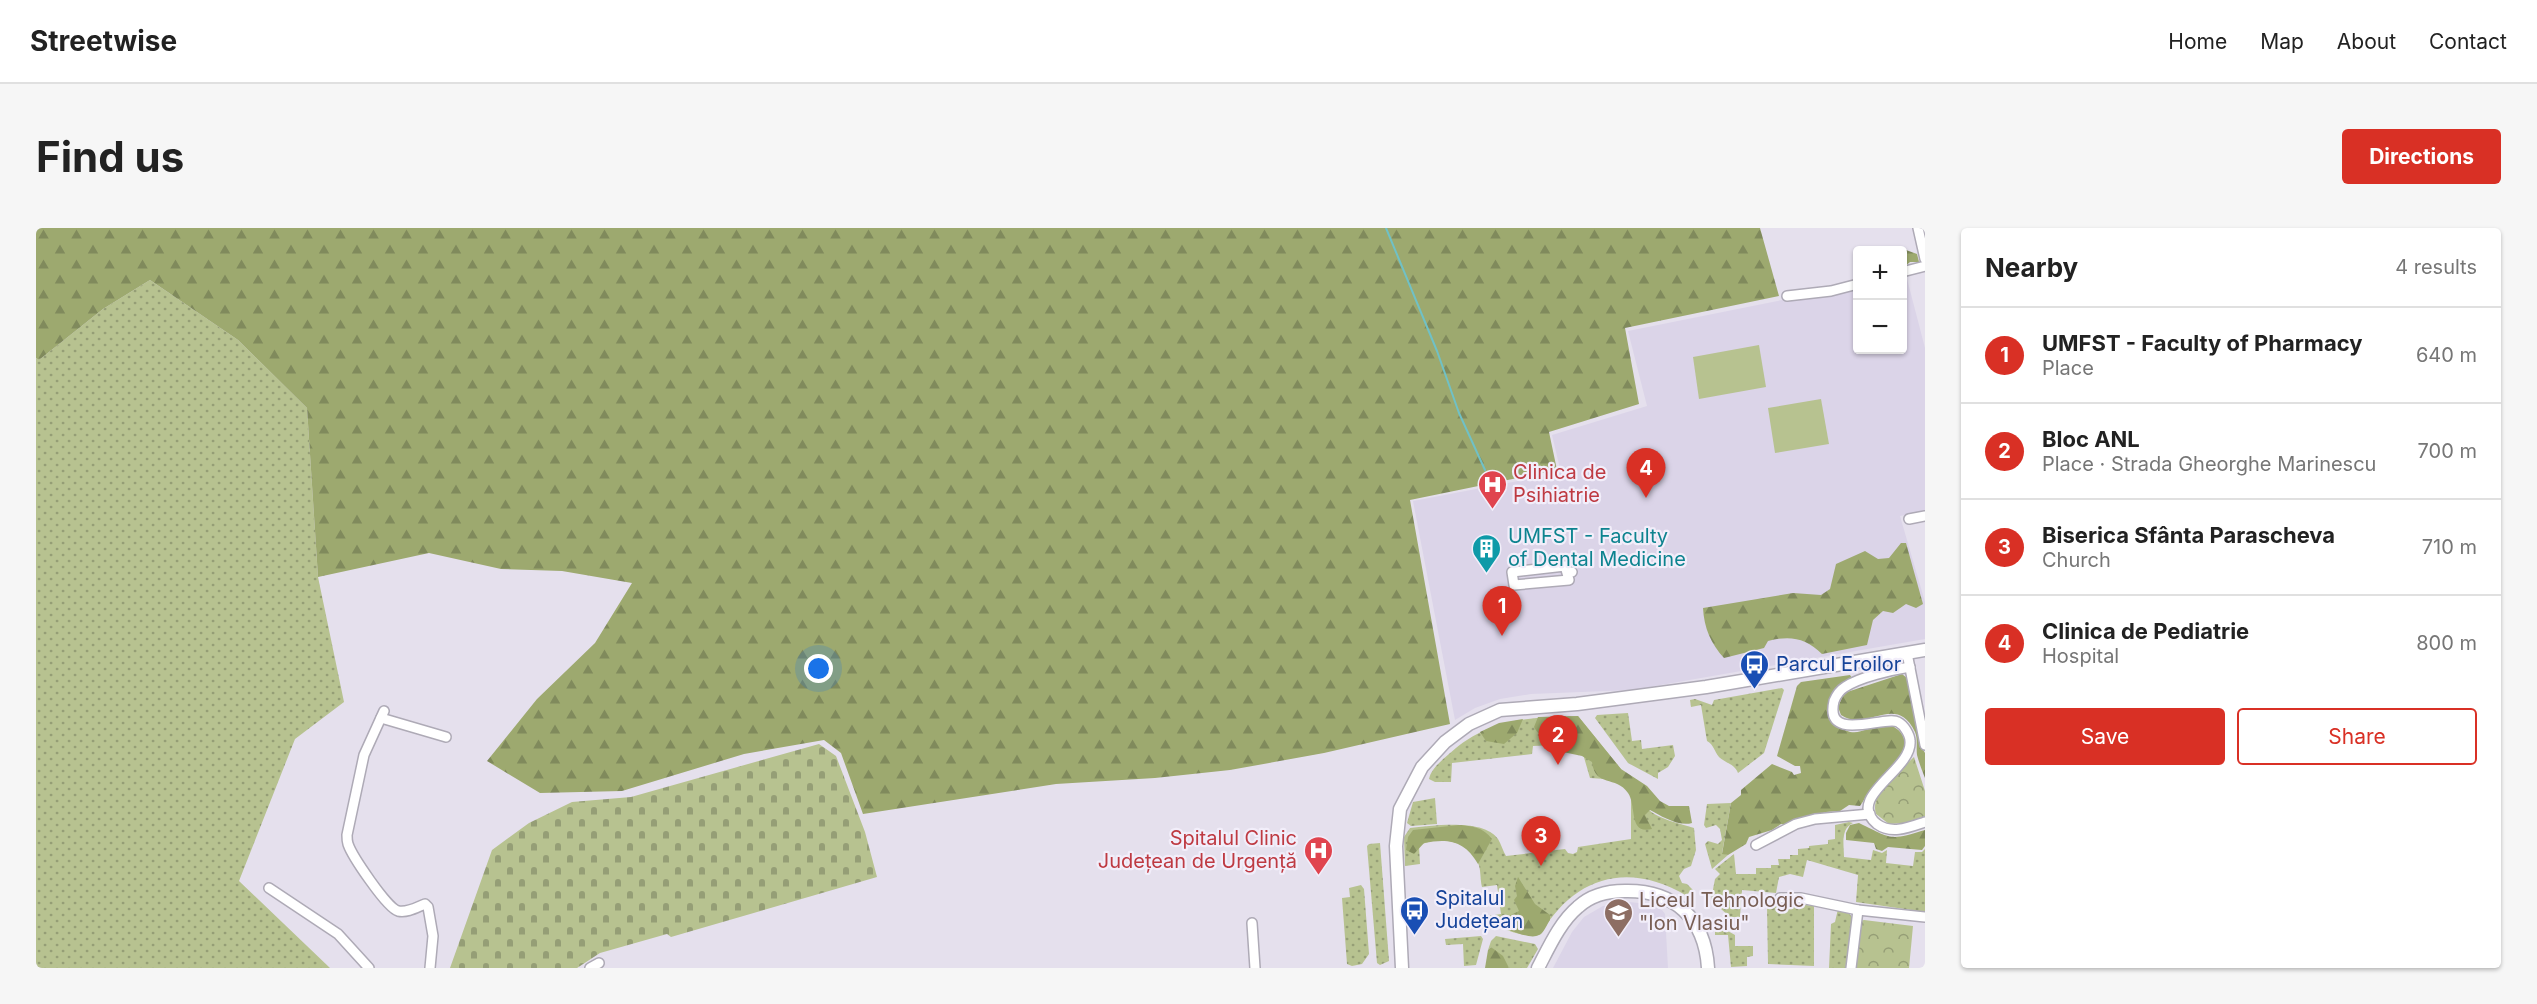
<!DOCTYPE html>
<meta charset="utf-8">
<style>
:root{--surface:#fff;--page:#f6f6f6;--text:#222;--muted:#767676;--line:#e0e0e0;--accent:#d93025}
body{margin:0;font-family:Inter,sans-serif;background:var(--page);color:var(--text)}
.controls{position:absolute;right:18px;top:18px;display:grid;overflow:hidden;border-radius:6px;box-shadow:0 2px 4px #0004}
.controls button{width:54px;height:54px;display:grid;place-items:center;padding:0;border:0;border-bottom:2px solid var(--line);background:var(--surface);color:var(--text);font:30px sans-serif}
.you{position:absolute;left:783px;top:441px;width:21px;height:21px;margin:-15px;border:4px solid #fff;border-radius:50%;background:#1a73e8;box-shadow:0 0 0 9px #1a73e833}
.badge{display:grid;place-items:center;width:39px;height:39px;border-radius:50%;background:var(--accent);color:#fff;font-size:20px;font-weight:700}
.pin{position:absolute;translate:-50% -50px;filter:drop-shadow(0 2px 3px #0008)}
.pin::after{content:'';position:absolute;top:32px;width:21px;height:18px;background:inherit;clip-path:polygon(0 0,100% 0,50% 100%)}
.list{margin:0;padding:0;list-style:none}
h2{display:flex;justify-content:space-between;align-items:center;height:78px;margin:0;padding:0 24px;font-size:26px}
h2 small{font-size:20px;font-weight:400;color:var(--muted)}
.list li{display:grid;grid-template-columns:39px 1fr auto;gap:18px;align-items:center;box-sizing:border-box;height:96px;padding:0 24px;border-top:2px solid var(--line)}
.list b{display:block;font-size:22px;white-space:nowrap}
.list p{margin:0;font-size:20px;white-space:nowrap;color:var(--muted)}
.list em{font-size:20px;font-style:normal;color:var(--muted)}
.actions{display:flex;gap:12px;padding:18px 24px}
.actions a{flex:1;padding:14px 0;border:2px solid var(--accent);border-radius:6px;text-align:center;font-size:21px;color:var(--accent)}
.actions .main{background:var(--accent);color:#fff}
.map{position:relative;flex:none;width:1889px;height:740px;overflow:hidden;border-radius:6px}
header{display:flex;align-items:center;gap:36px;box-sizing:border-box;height:84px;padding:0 30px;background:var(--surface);border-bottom:2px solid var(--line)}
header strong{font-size:28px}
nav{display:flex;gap:33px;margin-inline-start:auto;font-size:21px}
.intro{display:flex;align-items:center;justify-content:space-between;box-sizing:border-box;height:144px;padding:0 36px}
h1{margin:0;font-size:42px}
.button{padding:15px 27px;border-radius:6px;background:var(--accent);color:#fff;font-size:21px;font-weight:700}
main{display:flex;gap:36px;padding:0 36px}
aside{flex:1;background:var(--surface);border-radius:6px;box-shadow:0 2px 4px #0004}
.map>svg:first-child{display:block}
.built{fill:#dbd4e8}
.grass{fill:url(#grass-dots)}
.forest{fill:url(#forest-firs)}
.cemetery{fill:url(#cemetery-stones)}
.park{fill:url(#park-crowns)}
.pitch{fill:#b7c290}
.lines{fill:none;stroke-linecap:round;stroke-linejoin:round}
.stream{stroke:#70c1c6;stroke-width:2}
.minor-casing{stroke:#aeaab6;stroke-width:12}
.major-casing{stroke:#aeaab6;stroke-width:15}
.minor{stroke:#fff;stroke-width:9}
.major{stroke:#fff;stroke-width:12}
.labels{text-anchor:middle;stroke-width:4.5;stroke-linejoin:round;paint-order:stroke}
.health-label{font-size:20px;fill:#be3a42;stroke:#f2eefa;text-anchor:start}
.culture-label{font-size:20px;fill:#0d838f;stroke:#f2eefa;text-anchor:start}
.transit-label{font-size:20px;fill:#164399;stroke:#f2eefa;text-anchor:start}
.education-label{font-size:20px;fill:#785e54;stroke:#f2eefa;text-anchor:start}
</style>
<header>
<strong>Streetwise</strong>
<nav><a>Home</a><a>Map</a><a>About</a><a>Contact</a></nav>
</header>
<div class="intro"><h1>Find us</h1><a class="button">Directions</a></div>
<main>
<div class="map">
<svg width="1889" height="740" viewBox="0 0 1889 740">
<defs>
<pattern id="grass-dots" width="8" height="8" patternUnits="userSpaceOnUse" patternTransform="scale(1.5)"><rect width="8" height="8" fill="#b7c290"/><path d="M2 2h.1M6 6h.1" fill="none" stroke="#959e76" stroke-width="1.8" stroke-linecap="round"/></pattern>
<pattern id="forest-firs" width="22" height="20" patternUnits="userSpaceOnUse" patternTransform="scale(1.5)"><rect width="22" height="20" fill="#9da96f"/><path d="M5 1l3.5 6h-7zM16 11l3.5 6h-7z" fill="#808a5c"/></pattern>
<pattern id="cemetery-stones" width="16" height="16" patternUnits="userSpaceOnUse" patternTransform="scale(1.5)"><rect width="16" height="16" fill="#b7c290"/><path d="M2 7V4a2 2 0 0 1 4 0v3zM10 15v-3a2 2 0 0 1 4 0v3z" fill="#959e76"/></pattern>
<pattern id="park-crowns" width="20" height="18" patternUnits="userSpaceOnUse" patternTransform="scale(1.5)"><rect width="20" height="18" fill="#b7c290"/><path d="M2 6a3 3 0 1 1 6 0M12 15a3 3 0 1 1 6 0" fill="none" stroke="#959e76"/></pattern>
</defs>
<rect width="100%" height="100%" fill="#e5e0ed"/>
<g class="built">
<polygon points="1870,47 1889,120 1889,283 1864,288 1889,374 1889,411 1596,462 1495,466 1464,471 1439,480 1419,492 1377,273 1525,245 1516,207 1611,178 1592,103 1821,57 1822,122 1866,122 1866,48"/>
<polygon points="1593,674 1613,676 1626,682 1629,686 1632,740 1517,740 1536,704 1548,689 1567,678"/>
</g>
<g class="grass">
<polygon points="114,52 202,112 271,180 282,349 308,474 259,511 203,653 294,740 0,740 0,130 3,132 67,81"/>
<path d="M1746,460L1748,462L1728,525L1702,545C1699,536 1689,535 1683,529C1678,523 1678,517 1671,513L1665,477L1655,479L1654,472L1659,471L1676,477L1678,472Z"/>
<polygon points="1592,485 1596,513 1605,512 1606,521 1637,517 1639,528 1632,539 1622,545 1622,551 1592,535 1559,490 1561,487"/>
<path d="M1542,488L1585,541L1569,551L1554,550L1547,526L1518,517L1497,518L1496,526L1416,535L1415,554H1399L1393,551C1395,541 1405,533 1413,526C1453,490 1490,490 1542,488Z"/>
<path d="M1595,563C1617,591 1626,590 1658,600L1660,622L1655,638L1648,641L1643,648L1646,655L1651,656L1658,663L1653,664L1651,668C1593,633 1538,648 1505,706C1494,712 1456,700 1452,688L1465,686L1461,657L1446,659C1444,651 1445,641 1442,635C1433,613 1402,606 1383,618L1384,636L1369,638L1368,609L1374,600C1396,598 1447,590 1462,611C1465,616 1467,623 1470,628L1529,621L1532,625L1537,626L1541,624L1542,619L1595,611Z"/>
<polygon points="1399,570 1401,596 1375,598 1371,595 1377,574"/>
<polygon points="1695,575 1686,625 1692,627 1676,641 1669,616 1672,613 1682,616 1686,612 1684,601 1680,597 1670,600 1668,597 1671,576"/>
<path d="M1813,594L1817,595C1804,601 1808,617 1808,629L1835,632L1837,622L1846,625L1851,622L1850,635L1877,638L1879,624H1886L1889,621V684L1820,674L1822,647L1771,632L1767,649L1754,646L1743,649L1740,665L1706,662L1704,689H1694L1675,672L1679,651L1684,646L1679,641L1698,626L1700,646H1720V640H1735V637H1743L1742,631H1754V627H1762V621L1773,620V618L1792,616V612L1799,611V597Z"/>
<polygon points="1344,615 1353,733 1344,737 1341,735 1331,618 1333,616"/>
<polygon points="1325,657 1328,661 1333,726 1326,736 1316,738 1311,736 1306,670 1314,669 1313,660"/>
<polygon points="1753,675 1778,678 1778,738 1732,736 1731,677"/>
<polygon points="1802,681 1813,685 1817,691 1811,740 1793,740 1795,696 1799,694"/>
<polygon points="1690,702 1699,707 1699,718 1717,718 1717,728 1711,729 1711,738 1695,739 1692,707 1679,707 1679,703"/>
<polygon points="1445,708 1447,711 1440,737 1428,738 1427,716 1410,717 1409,711"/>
<polygon points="1460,708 1499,716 1502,721 1491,740 1473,740 1455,719 1452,722 1455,713"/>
</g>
<g class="forest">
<polygon points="0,0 1724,0 1743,68 1589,100 1603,176 1513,204 1521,242 1374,272 1414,496 1288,525 1194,542 1119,550 1020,556 827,586 805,525 788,512 708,526 586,563 504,565 451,533 501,471 559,415 596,355 526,343 465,341 393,325 282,349 271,180 202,112 114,52 67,81 3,132 0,130"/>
<polygon points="1870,22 1881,26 1883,34 1874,34 1867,40 1867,24"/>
<path d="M1865,315H1870L1887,376L1880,380L1870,376L1857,385L1847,383L1837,392L1831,417L1786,426C1770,410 1754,407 1732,413L1728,420L1688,430C1675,416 1668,400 1667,380L1757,365L1785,367L1794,361L1800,336L1829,323L1842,331L1853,330Z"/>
<path d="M1866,446L1871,450L1885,518L1889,525V550C1886,542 1883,535 1881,527C1880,520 1882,511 1879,504C1860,464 1831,505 1805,487L1802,479L1808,465Z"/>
<path d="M1814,447L1816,450L1801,461L1800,496C1820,513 1827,499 1848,497C1853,496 1857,498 1861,501C1885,520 1845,549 1834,562C1830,567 1828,573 1824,578L1813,577L1804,583L1790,584L1751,597L1745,596L1736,602L1713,609L1710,616L1692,627L1686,626L1695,575L1705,567V562L1736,536L1756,544L1758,547L1765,545L1764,538H1759L1741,528L1761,458L1765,454Z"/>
<path d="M1542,488L1585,541L1611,558L1624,573L1633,578H1653L1656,595C1643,599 1625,588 1614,582L1609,587L1616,601C1592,607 1601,578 1592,565C1580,547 1559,560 1556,534L1546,528L1522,523L1514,508C1505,509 1502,506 1498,499L1502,489Z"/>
<polygon points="1487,491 1481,505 1468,516 1450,513 1444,504 1463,495"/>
<path d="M1823,595C1856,611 1853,613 1889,602V618L1886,622L1852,619L1846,623L1840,621L1838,615L1810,612V605L1814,597Z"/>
<path d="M1423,597C1436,598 1447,599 1456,611L1442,636C1429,613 1413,610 1388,615L1378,626L1370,622L1372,609L1377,602Z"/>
<path d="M1482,649L1499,676L1514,687V692C1511,696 1508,705 1503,707C1494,712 1475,702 1465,699L1471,689L1483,683L1478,672L1481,668L1479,658Z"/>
<polygon points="1455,719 1467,728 1473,740 1449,740 1452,722"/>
</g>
<polygon class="cemetery" points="783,516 800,528 829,604 841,649 635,709 631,706 564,725 541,740 414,740 456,622 493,595 536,574 595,569"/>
<g class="park">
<path d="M1878,529L1889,563V588L1870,595L1853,596L1840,586C1833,566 1865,542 1878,529Z"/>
<polygon points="1828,692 1877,698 1873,740 1819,740 1824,693"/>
</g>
<g class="pitch">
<polygon points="1723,117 1730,159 1663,171 1657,129"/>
<polygon points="1785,171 1793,216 1739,225 1732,180"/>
</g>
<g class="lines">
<polyline class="stream" points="1350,0 1401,123 1423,185 1449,242"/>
<defs>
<g id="minor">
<polyline points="1882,0 1889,31"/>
<polyline points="1866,44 1889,38"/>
<polyline points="1751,68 1795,63 1822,56"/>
<polyline points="1873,291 1889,288"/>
<polyline points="1531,345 1533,352 1478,357 1476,344 1529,338 1531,345 1536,344"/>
<polyline points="1871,425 1889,517"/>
<path d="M1874,439C1855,442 1824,449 1809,459C1804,462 1800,468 1798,473C1788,516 1849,487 1862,494C1868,497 1874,507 1874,513C1877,542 1808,569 1841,596C1856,607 1874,599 1889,594"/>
<path d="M348,483L328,527L311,607C311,610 311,613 312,616C316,628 351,680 362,683C372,685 381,679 389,676L392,679L397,708L394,740"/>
<polyline points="345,490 410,509"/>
<polyline points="1720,617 1760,596 1779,591 1834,586"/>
<polyline points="233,660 302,706 333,740"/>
<polyline points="1744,670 1765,670 1822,682 1889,689"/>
<polyline points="1216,695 1219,740"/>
<polyline points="554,740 563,735"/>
<polyline points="1815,740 1822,682"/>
</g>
<g id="major">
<polyline points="1366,740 1360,618 1364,581 1386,539 1409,514 1433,496 1464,482 1541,476 1670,459 1889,422"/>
<path d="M1502,740C1513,719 1524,694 1542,679C1555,667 1572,663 1589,663C1638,662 1669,690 1672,740"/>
</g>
</defs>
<use href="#minor" class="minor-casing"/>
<use href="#major" class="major-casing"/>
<use href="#minor" class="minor"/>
<use href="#major" class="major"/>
</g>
<defs>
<symbol id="hospital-pin" viewBox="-11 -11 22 30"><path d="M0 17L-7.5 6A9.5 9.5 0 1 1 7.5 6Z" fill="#e0444e" stroke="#f2eefa"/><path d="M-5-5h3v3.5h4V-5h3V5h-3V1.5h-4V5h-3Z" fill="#fff"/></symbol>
<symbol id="building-pin" viewBox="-11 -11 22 30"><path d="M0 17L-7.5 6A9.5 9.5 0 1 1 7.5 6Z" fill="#0f9aa8" stroke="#f2eefa"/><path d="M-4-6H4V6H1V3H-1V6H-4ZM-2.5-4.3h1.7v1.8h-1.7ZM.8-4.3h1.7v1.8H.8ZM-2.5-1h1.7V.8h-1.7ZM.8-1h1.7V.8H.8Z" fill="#fff"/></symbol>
<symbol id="bus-pin" viewBox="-11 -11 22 30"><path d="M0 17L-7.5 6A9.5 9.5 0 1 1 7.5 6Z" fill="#1a4fb4" stroke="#f2eefa"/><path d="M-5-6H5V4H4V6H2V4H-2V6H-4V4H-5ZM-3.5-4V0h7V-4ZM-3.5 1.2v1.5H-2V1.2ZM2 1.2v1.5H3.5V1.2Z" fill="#fff"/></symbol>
<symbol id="school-pin" viewBox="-11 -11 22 30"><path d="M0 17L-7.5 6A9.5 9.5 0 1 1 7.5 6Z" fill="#8d6e63" stroke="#f2eefa"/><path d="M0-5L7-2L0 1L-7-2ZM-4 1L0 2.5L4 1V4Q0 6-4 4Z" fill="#fff"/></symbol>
</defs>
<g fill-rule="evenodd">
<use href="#hospital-pin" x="1440" y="240" width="33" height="45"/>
<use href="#building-pin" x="1434" y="304" width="33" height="45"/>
<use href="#bus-pin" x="1702" y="420" width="33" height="45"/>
<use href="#hospital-pin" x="1266" y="606" width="33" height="45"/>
<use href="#bus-pin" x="1362" y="666" width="33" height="45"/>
<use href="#school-pin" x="1566" y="668" width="33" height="45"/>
</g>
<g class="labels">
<g class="health-label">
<text x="1477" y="251">Clinica de<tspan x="1477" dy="23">Psihiatrie</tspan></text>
<text x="1261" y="617" text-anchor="end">Spitalul Clinic<tspan x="1261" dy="23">Județean de Urgență</tspan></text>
</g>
<g class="culture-label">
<text x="1472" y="315">UMFST - Faculty<tspan x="1472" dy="23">of Dental Medicine</tspan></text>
</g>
<g class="transit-label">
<text x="1740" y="443">Parcul Eroilor</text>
<text x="1399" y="677">Spitalul<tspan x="1399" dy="23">Județean</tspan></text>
</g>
<g class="education-label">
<text x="1603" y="679">Liceul Tehnologic<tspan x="1603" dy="23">"Ion Vlasiu"</tspan></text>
</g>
</g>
</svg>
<div class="controls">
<button>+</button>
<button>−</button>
</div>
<div class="you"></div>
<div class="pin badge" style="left:1466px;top:408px">1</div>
<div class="pin badge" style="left:1522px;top:537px">2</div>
<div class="pin badge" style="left:1505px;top:638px">3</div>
<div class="pin badge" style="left:1610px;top:270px">4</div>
</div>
<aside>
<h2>Nearby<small>4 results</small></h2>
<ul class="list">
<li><span class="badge">1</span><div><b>UMFST - Faculty of Pharmacy</b><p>Place</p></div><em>640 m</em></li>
<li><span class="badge">2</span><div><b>Bloc ANL</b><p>Place · Strada Gheorghe Marinescu</p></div><em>700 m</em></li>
<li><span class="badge">3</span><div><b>Biserica Sfânta Parascheva</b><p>Church</p></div><em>710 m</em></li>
<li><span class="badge">4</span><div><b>Clinica de Pediatrie</b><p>Hospital</p></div><em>800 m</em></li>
</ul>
<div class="actions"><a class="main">Save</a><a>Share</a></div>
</aside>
</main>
